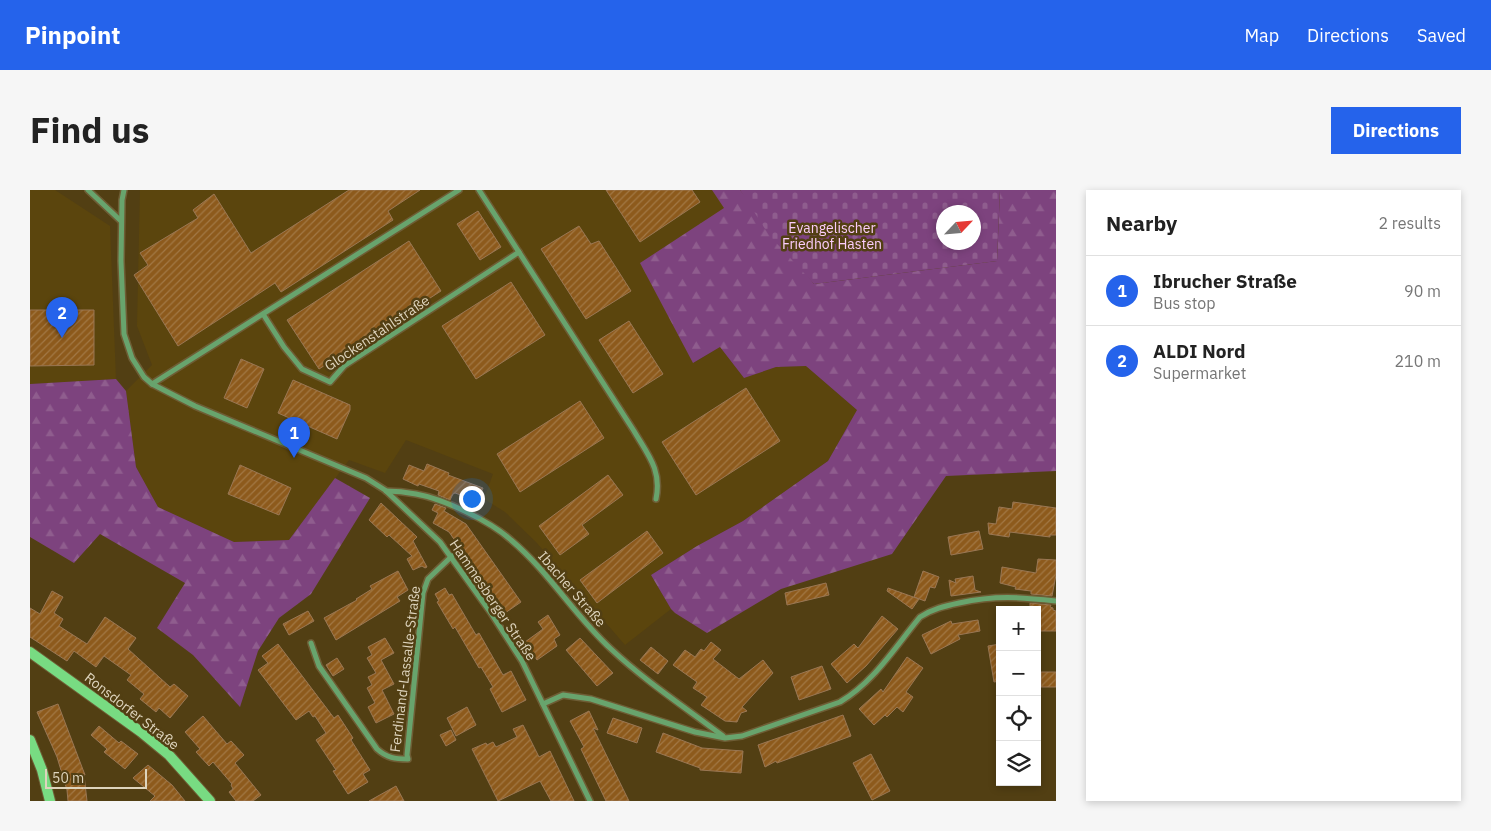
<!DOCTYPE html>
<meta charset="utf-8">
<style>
:root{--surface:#fff;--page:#f6f6f6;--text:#222;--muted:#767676;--line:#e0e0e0;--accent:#2563eb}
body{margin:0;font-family:"IBM Plex Sans",sans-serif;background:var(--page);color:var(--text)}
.controls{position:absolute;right:15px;bottom:15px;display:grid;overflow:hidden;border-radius:0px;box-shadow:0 2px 8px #0003}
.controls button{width:45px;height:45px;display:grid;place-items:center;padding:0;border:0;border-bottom:1px solid var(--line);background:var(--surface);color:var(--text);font:25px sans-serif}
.compass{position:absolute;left:906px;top:15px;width:45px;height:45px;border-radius:50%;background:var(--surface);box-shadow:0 2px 8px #0003;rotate:64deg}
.scale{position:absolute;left:15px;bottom:12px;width:102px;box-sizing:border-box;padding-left:5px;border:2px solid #ded4bd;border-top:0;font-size:14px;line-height:18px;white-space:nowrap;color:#ded4bd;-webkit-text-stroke:4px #523f13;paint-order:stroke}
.you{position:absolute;left:441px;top:308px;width:18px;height:18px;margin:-12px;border:4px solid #fff;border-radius:50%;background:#1a73e8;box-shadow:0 0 0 8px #1a73e833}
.badge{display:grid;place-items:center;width:32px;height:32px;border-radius:50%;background:var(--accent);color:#fff;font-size:16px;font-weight:700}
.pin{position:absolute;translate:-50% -41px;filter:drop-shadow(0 1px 2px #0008)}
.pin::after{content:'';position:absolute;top:26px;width:18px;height:15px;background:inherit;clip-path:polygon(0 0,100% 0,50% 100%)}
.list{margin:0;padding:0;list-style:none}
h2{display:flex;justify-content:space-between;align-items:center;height:65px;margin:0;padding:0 20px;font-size:21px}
h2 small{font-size:16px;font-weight:400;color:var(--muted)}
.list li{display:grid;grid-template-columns:32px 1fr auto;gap:15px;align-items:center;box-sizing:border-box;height:70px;padding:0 20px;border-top:1px solid var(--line)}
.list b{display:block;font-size:19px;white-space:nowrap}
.list p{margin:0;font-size:16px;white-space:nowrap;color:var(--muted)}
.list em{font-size:16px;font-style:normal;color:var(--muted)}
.icon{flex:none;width:28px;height:28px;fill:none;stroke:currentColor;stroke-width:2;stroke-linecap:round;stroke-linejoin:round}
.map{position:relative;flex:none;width:1026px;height:611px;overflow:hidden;border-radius:0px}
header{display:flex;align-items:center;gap:30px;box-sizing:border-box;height:70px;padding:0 25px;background:var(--accent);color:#fff}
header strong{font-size:24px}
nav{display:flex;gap:28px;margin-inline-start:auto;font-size:18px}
.intro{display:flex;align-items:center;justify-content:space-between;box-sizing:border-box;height:120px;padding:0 30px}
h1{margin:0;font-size:35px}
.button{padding:12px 22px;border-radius:0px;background:var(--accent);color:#fff;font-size:18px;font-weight:700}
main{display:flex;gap:30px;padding:0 30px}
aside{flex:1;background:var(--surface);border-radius:0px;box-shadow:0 2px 8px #0003}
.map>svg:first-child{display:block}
.built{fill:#5b450d}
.forest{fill:url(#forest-firs)}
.cemetery{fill:url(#cemetery-stones);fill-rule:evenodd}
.building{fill:url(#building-hatch);stroke:#9a7754}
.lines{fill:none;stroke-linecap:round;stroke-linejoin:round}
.minor-casing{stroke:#6e5d35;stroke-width:8}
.secondary-casing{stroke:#6e5d35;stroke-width:12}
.minor{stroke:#68a46d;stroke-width:5}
.secondary{stroke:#78db82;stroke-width:10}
.labels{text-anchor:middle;stroke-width:5;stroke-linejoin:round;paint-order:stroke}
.park-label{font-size:14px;fill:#fbcdfb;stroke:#523f13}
.street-label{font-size:14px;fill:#ded4bd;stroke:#523f13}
</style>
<header>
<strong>Pinpoint</strong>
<nav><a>Map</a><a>Directions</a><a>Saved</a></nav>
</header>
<div class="intro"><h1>Find us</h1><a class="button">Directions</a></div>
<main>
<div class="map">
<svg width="1026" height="611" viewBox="0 0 1026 611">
<defs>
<pattern id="forest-firs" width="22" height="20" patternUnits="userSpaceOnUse" patternTransform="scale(1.25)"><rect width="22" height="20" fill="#7d437e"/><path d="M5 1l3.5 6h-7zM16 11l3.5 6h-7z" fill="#8f5d8e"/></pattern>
<pattern id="cemetery-stones" width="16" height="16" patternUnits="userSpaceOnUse" patternTransform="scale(1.25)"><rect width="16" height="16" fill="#7d437e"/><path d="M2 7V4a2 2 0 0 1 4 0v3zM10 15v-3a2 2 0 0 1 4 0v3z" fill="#8f5d8e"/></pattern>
<pattern id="building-hatch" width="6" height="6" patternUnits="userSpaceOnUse" patternTransform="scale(1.25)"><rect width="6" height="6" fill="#8d5a1c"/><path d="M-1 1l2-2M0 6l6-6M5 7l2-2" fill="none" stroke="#a27845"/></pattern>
</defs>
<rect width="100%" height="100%" fill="#523f13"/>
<g class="built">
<polygon points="0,0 25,0 80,36 86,189 0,194"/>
<polygon points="110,0 682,0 695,18 664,173 690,157 714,188 746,177 776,176 827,220 798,271 713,331 667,356 621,385 641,419 595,455 506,352 475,322 454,309 463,284 376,250 355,283 319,270 259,350 204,352 128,317 106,277 96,201 122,175 107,136"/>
</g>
<g class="forest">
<polygon points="682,0 710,0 784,94 967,71 970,0 1026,0 1026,281 916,286 862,364 751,399 677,443 645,423 641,419 621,385 667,356 713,331 798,271 827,220 776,176 746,177 714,188 690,157 663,173 610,73 694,18"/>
<polygon points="86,189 96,201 106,277 128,317 204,352 259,350 305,288 340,308 281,404 249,428 228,461 210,517 163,465 127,438 155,393 70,344 44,373 0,347 0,194"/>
</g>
<path class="cemetery" d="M710,0H970L967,71L784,94L739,45ZM914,22H944V52H914Z"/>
<g class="building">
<polygon points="319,0 390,0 358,21 363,30 251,102 245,93 148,156 104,85 118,75 110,63 168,28 163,20 184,4 221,63"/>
<polygon points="576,0 662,0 670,12 610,52"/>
<polygon points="448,21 471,57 450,70 427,34"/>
<polygon points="549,36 561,54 569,51 601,101 556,129 511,59"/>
<polygon points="379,51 411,101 289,179 257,130"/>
<polygon points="481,92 515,145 446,189 412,136"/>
<polygon points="0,120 64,120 64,175 0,176"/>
<polygon points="599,131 633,184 603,203 569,150"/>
<polygon points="211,169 234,179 217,218 194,208"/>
<polygon points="263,190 320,215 320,220 307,249 248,223"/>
<polygon points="716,198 750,251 666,305 632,252"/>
<polygon points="550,211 574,248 490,302 467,264"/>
<polygon points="397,274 419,283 418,285 453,298 448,311 425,303 423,304 420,310 408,305 409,301 389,294 388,296 373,289 379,275 394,281"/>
<polygon points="210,275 261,298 249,325 198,304"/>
<polygon points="578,285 593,305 552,335 559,344 530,365 509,336"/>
<polygon points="983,312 1026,318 1026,345 1020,345 1020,347 980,342 979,347 959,344 958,333 966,334 969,317 982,319"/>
<polygon points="351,313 387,347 383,351 397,377 395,378 392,376 383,380 377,369 382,366 359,345 357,347 339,330"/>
<polygon points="405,314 416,318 414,321 436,334 491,412 475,423 419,342 403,333 408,323 402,320"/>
<polygon points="617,341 633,363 567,413 550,390"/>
<polygon points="949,341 953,359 921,365 918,347"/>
<polygon points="1008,369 1026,370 1026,385 1022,406 1001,404 1001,401 985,399 986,397 970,393 972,377 1006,383"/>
<polygon points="368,381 378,400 367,407 370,411 306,450 294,428 327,410 326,409 342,399 340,396"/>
<polygon points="893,381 909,387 905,398 900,397 895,411 884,407"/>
<polygon points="943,386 945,400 951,402 921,406 919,390 926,393 925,389"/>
<polygon points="796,393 799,405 757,415 755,403"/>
<polygon points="415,398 419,405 422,404 446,445 449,443 473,485 481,481 496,510 472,522 460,499 463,497 451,477 449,478 425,437 423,439 407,412 409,411 405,404"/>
<polygon points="858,398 889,409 882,419 857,401"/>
<polygon points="22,401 33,407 24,423 33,429 29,436 57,454 75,427 106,448 98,459 140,497 144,494 158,506 140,528 129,518 126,522 110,509 114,504 97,490 101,485 74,466 66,477 44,461 37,471 0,447 0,418 10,424"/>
<polygon points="1000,413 1021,415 1020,417 1023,418 1023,420 1026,421 1026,441 1007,441 1007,420 1000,420"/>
<polygon points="278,421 284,431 259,445 253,434"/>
<polygon points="518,425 530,445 524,449 527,456 507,470 495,452 513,439 508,432"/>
<polygon points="852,426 868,439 836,476 817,493 801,474 824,454 828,458"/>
<polygon points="948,430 950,441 928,445 930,449 901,464 892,445 921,431 922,434"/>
<polygon points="355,448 364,463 351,470 364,494 352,500 364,524 346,533 338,517 345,513 337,498 342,495 338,487 346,483 337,468 342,465 338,457"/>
<polygon points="550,448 583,483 567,496 536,460"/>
<polygon points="681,452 691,460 683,469 709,489 733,470 743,483 712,517 717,521 711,523 707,532 695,531 671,515 677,507 663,498 667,492 643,475 655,460 665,467 671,459 674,461"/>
<polygon points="248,454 304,528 308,525 323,548 321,550 340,580 333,584 338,592 318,604 303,581 306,580 286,550 296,543 285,526 283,527 279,521 266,530 228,480 238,473 232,466"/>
<polygon points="970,454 970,491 964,492 958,456"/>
<polygon points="621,457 638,471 628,484 610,470"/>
<polygon points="877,467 893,478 876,502 883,507 873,522 867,517 857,527 855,525 844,535 829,519 851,499 853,502"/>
<polygon points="307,468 314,479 303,486 296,475"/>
<polygon points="792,476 801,499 769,510 761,487"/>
<rect x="1011" y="482" width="15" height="15"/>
<polygon points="28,514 55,585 54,585 57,611 38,611 37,600 27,567 7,522"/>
<polygon points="437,517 446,535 426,546 417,528"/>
<polygon points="559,521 568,540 563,538 599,611 576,611 551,559 554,557 540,531"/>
<polygon points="813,525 821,546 747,573 746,571 735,577 728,555"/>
<polygon points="173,526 197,554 201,551 214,565 205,573 231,605 223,611 206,611 199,602 203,599 201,595 202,594 183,572 179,576 166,562 170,559 155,542"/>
<polygon points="583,528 612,538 607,553 577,543"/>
<polygon points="493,535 509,567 520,561 544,611 521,611 510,591 468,611 442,559 456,553 457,555 463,552 466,557 487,547 483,539"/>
<polygon points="69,536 89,553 91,551 108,564 95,579 74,562 77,559 61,545"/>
<polygon points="421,540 426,550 416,556 410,545"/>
<polygon points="633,543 672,558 713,561 711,583 670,580 670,578 626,562"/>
<polygon points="841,564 860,601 842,610 823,573"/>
<polygon points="118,575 142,595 155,611 120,611 125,606 103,588"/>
<polygon points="366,596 374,611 339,611"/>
</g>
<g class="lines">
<defs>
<g id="minor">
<polyline points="58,0 91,31"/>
<polyline points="94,0 92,10 91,71 94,144 102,168 114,187 122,194 165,216 336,288 355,300 410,352 461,423 492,471 560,611"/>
<path d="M449,0L604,241C618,265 632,280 626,309"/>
<polyline points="233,124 254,157 272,179 300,192 314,176 489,62"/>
<polyline points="122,194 429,0"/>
<path d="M356,301C366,301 376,302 386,304C414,309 460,331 481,350C519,382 545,426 581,459C615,491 656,518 693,546"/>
<path d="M281,453L289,476L347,559C357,568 365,569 378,569L377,565L393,403L398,389L422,366"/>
<path d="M513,514L533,505L561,509L665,542L695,548L712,546L810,512C844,492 865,457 890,427C902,419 915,416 929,413C966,405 989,407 1026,411"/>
</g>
<g id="secondary">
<polyline points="0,462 111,542 139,565 180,611"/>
<polyline points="0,550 12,580 20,611"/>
</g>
</defs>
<use href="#minor" class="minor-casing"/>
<use href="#secondary" class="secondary-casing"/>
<use href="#minor" class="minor"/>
<use href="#secondary" class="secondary"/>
</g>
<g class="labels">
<g class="park-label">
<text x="802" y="43">Evangelischer<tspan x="802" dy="16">Friedhof Hasten</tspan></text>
</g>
<g class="street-label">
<text transform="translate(347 143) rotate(-34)" y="5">Glockenstahlstraße</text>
<text transform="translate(542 399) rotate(49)" y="5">Ibacher Straße</text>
<text transform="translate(463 410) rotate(56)" y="5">Hammesberger Straße</text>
<text transform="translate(375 479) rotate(-83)" y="5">Ferdinand-Lassalle-Straße</text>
<text transform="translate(102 521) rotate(38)" y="5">Ronsdorfer Straße</text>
</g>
</g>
</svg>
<div class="controls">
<button>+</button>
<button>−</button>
<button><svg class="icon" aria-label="locate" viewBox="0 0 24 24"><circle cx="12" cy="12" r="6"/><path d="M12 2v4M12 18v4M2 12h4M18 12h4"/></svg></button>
<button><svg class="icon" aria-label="layers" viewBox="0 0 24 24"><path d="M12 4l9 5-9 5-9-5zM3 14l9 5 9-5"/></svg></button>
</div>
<svg class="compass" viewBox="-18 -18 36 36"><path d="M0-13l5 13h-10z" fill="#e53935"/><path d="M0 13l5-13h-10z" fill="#767676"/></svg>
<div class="scale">50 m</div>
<div class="you"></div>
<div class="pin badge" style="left:264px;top:268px">1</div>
<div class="pin badge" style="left:32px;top:148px">2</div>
</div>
<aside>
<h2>Nearby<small>2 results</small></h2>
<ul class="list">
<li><span class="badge">1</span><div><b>Ibrucher Straße</b><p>Bus stop</p></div><em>90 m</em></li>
<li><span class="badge">2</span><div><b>ALDI Nord</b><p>Supermarket</p></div><em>210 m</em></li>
</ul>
</aside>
</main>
